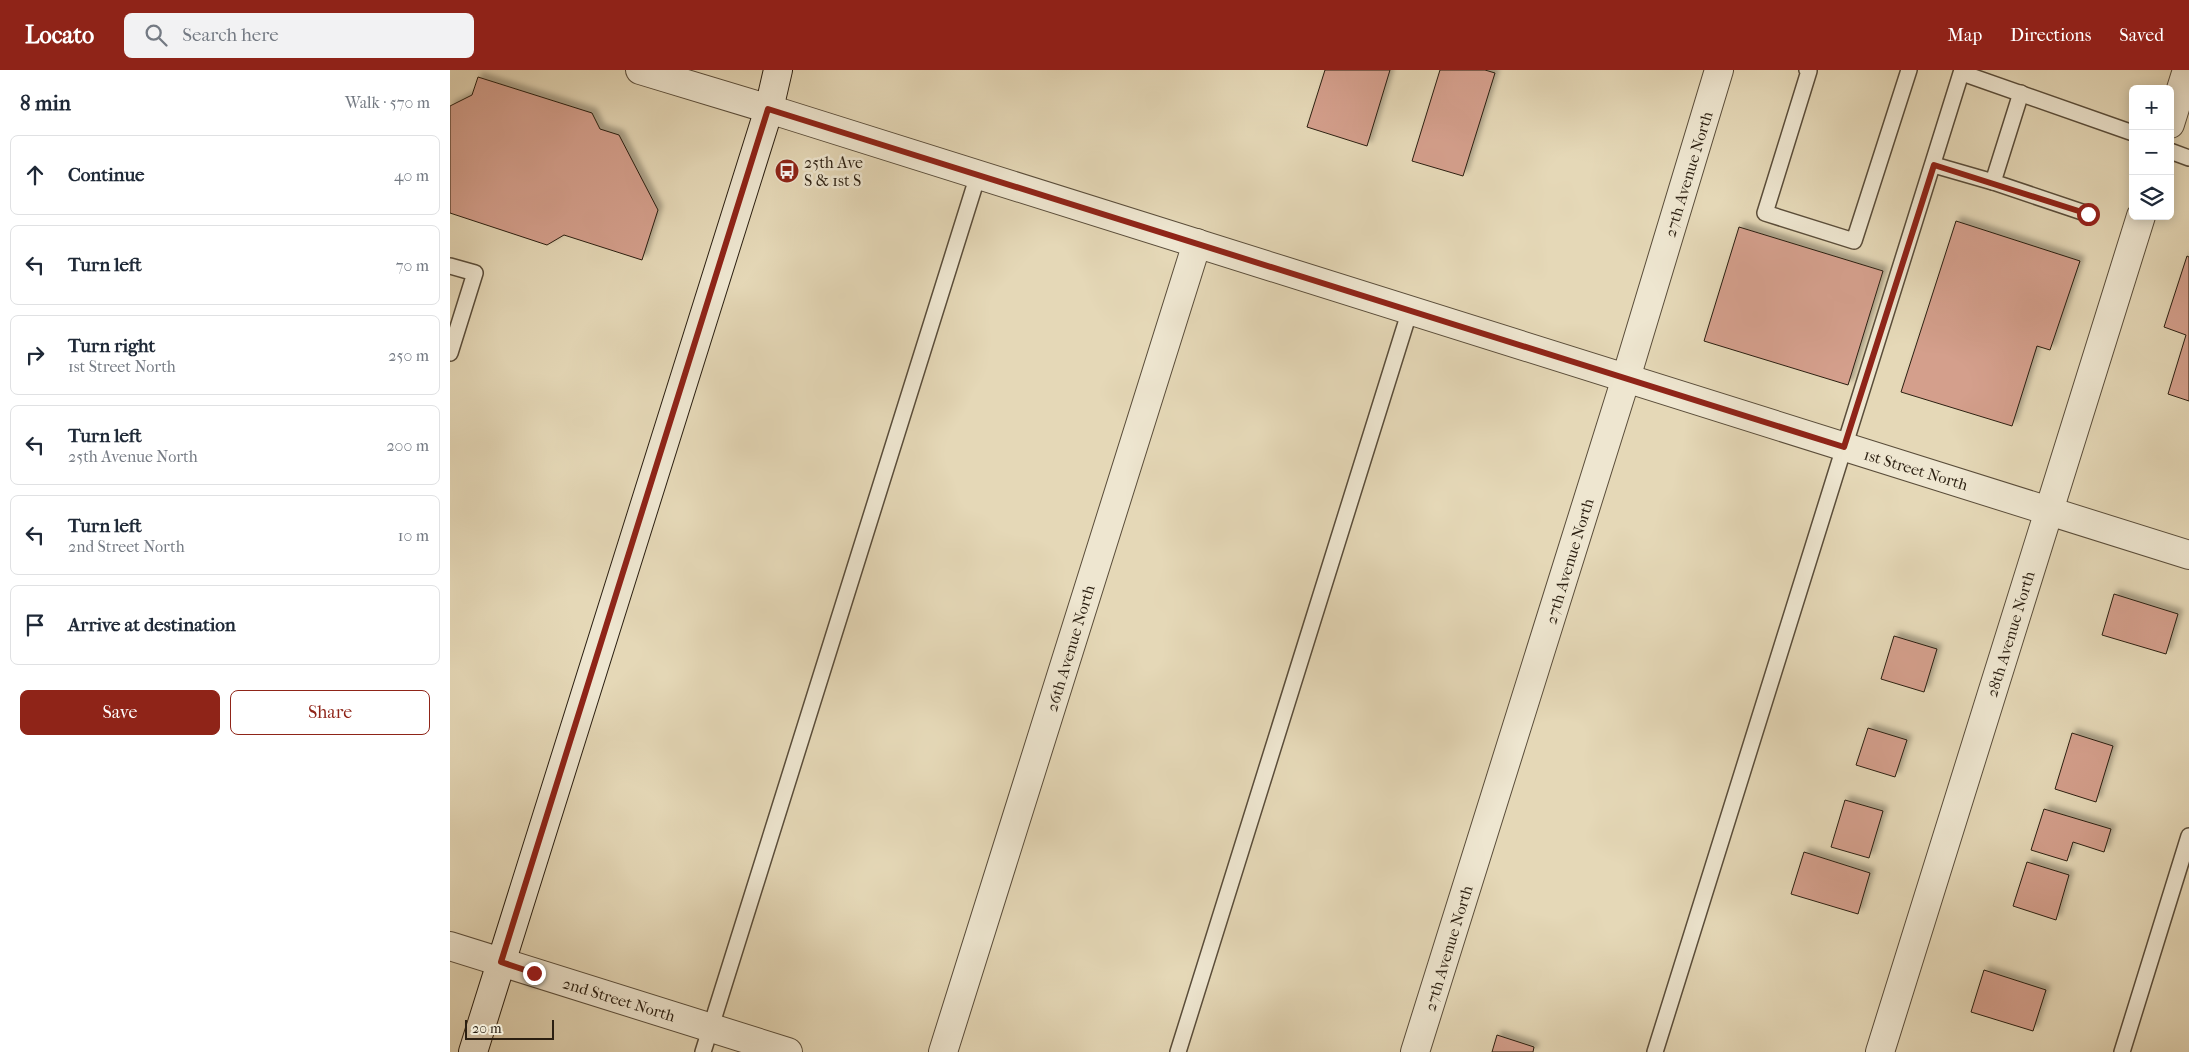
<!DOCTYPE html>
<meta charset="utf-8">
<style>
:root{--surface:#fff;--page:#f2f2f3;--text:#1f2937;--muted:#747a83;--line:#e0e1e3;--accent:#8f2418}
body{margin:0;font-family:"IM FELL French Canon",serif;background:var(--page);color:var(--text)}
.controls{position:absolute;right:15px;top:15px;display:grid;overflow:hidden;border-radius:8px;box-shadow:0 2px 12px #0003}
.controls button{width:45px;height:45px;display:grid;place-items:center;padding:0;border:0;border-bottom:1px solid var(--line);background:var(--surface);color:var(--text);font:25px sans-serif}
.scale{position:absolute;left:15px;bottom:12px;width:89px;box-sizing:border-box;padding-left:5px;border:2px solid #2b1f11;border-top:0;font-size:14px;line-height:18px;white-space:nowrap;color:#2b1f11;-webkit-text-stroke:4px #eee6d0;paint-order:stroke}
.stop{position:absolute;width:15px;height:15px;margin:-11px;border:4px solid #8f2418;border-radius:50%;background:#fff}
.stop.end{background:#8f2418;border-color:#fff;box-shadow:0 1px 5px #0008}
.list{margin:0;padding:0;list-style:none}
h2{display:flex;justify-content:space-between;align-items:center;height:65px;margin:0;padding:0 20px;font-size:21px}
h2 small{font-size:16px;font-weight:400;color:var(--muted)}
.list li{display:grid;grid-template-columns:32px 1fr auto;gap:15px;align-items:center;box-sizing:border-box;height:80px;margin:0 10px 10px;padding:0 10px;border:1px solid var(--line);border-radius:8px}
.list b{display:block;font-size:19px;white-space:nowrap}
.list p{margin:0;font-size:16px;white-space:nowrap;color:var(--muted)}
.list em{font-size:16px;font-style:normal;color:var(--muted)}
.actions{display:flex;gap:10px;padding:15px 20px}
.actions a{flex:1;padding:11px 0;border:1px solid var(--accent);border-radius:8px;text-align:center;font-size:18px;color:var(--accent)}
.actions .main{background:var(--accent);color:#fff}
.icon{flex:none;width:28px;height:28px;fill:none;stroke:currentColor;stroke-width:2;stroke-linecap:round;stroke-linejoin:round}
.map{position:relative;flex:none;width:1739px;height:982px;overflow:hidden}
header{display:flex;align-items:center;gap:30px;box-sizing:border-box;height:70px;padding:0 25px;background:var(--accent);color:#fff}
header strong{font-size:24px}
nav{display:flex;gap:28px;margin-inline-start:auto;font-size:18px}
.search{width:350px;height:45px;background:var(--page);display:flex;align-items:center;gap:12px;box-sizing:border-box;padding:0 18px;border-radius:8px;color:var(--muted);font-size:19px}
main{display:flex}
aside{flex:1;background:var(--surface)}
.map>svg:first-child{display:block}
.building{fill:#d49f8c;stroke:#2b1f11;filter:url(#shadow)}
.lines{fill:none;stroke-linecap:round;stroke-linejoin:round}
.lane-casing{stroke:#5a4d3a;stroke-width:18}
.street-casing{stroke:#5a4d3a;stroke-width:30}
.secondary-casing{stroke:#2b1f11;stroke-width:30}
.lane{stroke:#eee6d0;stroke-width:15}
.street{stroke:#eee6d0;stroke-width:28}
.secondary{stroke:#eee6d0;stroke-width:28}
.route{stroke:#8f2418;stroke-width:6}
.labels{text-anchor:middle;stroke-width:5;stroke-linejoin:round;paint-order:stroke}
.poi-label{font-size:16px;fill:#2b1f11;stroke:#eee6d0;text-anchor:start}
.street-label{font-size:16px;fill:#2b1f11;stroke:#eee6d0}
</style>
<header>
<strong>Locato</strong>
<div class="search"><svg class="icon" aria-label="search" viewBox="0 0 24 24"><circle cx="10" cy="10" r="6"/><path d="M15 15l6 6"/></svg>Search here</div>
<nav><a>Map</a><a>Directions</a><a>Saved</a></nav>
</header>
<main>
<aside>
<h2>8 min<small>Walk · 570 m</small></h2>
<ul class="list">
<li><svg class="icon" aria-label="ahead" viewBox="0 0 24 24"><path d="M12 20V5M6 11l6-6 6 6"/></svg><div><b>Continue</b></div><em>40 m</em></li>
<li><svg class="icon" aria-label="left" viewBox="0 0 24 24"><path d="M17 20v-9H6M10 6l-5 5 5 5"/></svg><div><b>Turn left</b></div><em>70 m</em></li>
<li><svg class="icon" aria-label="right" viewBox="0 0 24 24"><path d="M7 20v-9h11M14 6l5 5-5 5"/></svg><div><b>Turn right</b><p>1st Street North</p></div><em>250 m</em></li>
<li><svg class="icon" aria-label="left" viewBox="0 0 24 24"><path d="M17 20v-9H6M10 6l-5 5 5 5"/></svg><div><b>Turn left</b><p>25th Avenue North</p></div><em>200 m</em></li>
<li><svg class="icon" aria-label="left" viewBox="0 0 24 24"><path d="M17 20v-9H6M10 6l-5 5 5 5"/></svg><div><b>Turn left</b><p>2nd Street North</p></div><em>10 m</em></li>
<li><svg class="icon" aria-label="arrive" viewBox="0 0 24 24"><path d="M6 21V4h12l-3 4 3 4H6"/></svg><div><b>Arrive at destination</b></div></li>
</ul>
<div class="actions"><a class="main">Save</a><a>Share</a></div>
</aside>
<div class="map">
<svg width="1739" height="982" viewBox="0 0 1739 982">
<defs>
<filter id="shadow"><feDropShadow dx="4.5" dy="-4.5" stdDeviation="2.5" flood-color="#0004"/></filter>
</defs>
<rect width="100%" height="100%" fill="#e5d8b7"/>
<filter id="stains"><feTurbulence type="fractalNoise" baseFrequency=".004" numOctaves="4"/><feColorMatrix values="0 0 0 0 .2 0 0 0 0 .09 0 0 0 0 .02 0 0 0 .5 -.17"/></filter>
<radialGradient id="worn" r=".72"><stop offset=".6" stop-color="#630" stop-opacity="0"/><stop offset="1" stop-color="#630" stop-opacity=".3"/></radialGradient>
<g class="building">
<polygon points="875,0 940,0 917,76 857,57"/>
<polygon points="990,0 1035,0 1045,3 1013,106 962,91"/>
<polygon points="28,7 142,43 150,59 169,65 208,140 192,190 114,165 97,175 0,143 0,36 22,25"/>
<polygon points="1506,151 1630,191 1600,280 1587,276 1562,356 1451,322"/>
<polygon points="1289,157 1433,201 1398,315 1254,271"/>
<polygon points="1737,186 1739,187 1739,331 1718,324 1736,265 1714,257"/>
<polygon points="1664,524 1728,544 1716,584 1652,565"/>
<polygon points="1444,566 1487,579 1474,622 1431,609"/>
<polygon points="1418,658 1457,670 1445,707 1406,695"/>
<polygon points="1622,663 1663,676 1646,732 1605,719"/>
<polygon points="1395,730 1433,741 1419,788 1381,777"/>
<polygon points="1594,739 1661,759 1654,782 1623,772 1617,791 1581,780"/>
<polygon points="1354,782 1420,803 1408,844 1341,824"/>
<polygon points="1577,792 1619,805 1606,850 1563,836"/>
<polygon points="1534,900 1596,920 1583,961 1521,942"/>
<polygon points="1047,965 1084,977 1083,982 1042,982"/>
</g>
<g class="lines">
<defs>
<g id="lane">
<polyline points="1357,0 1359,1 1315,143 1404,171 1459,0"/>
<polyline points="1512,3 1683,63"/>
<polyline points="1571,23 1543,112 1638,144"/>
<polyline points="1720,81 1739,88"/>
<polyline points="1484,95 1543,112"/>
<polyline points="0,196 25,203 0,283"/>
<polyline points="253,982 528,105"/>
<polyline points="728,982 960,240"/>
<polyline points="1205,982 1512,0"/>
<polyline points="1672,982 1739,766"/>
</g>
<g id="street">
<polyline points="190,0 319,39 1739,485"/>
<polyline points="1720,54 1737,0"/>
<polyline points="0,876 338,982"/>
<polyline points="493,982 747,173"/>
<polyline points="965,982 1176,308 1269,0"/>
<polyline points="1430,982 1691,146"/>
</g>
<polyline id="secondary" points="23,982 319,39 328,0"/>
</defs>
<use href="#lane" class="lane-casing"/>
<use href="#street" class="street-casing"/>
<use href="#secondary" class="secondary-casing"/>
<use href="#lane" class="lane"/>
<use href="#street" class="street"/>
<use href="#secondary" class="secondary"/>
</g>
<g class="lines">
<polyline class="route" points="84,903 51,892 318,39 1394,377 1484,95 1638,144"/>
</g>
<defs>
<symbol id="bus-disc" viewBox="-11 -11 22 22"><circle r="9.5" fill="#8f2418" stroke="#eee6d0"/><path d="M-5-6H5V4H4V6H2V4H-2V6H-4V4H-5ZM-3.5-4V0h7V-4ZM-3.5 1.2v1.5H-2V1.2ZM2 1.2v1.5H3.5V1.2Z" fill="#fff"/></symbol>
</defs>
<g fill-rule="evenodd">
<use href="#bus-disc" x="323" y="87" width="28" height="28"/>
</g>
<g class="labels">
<g class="poi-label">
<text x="354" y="98">25th Ave<tspan x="354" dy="18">S &amp; 1st S</tspan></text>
</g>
<g class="street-label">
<text transform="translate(1238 104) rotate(-73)" y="6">27th Avenue North</text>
<text transform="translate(1466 399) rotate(17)" y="6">1st Street North</text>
<text transform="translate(1119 491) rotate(-73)" y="6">27th Avenue North</text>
<text transform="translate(1560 564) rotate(-73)" y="6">28th Avenue North</text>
<text transform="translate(620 578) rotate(-73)" y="6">26th Avenue North</text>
<text transform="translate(998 878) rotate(-73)" y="6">27th Avenue North</text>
<text transform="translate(169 929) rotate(17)" y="6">2nd Street North</text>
</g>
</g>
<rect width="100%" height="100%" filter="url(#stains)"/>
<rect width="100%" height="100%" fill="url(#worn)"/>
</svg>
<div class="controls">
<button>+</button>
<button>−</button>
<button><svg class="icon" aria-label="layers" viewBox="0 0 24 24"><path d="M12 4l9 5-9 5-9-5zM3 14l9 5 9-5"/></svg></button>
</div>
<div class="scale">20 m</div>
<div class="stop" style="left:1638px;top:144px"></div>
<div class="stop end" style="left:84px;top:903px"></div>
</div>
</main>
